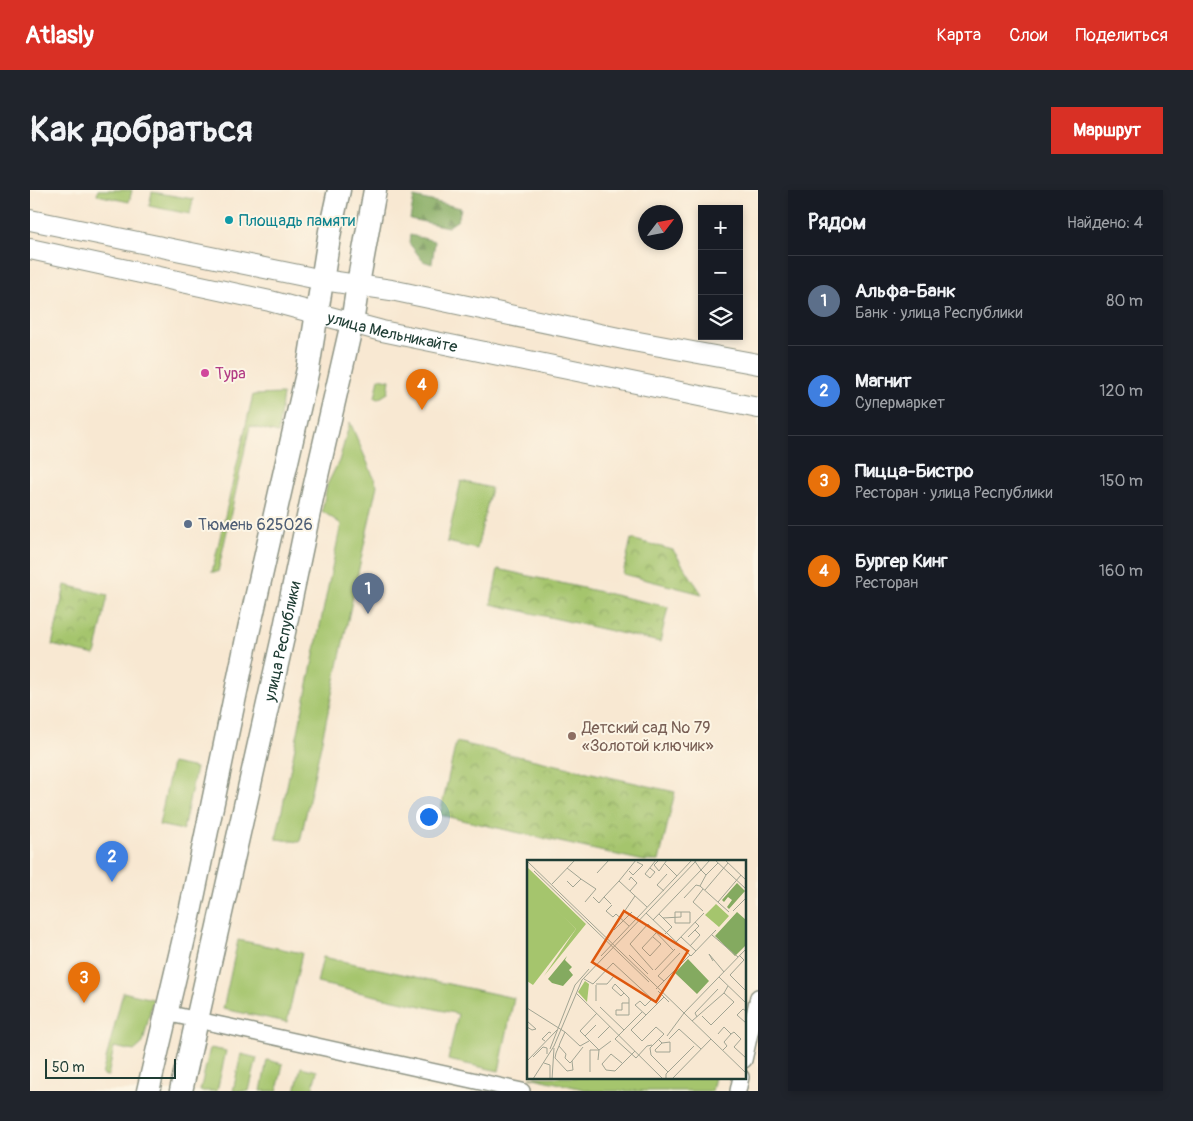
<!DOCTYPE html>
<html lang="ru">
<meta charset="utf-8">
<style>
:root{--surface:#171b24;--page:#20242c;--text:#f1f3f6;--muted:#9ea1a6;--line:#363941;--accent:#d93025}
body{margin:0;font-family:Pangolin,sans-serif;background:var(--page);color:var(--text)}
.controls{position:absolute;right:15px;top:15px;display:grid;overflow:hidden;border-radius:0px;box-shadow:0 2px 8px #0003}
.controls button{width:45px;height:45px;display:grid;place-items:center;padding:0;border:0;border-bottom:1px solid var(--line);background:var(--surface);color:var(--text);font:25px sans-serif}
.compass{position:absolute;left:608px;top:15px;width:45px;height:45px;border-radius:50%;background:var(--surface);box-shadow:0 2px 8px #0003;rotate:58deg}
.scale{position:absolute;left:15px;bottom:12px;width:131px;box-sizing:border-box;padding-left:5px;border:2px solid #1f3d34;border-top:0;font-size:14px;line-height:18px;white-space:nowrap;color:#1f3d34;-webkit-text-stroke:4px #fcf5e5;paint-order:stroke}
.you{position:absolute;left:398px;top:626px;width:18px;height:18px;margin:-12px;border:4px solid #fff;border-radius:50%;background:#1a73e8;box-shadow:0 0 0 8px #1a73e833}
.badge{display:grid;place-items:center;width:32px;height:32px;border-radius:50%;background:var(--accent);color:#fff;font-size:16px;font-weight:700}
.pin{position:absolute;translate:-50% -41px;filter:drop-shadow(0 1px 2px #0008)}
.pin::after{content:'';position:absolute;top:26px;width:18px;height:15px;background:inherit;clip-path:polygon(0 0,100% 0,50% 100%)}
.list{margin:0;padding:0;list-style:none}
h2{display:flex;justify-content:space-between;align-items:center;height:65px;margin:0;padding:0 20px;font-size:21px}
h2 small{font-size:16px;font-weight:400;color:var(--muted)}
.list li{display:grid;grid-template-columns:32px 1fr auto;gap:15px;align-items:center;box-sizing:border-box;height:90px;padding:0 20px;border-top:1px solid var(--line)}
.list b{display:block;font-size:19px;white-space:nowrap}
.list p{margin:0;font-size:16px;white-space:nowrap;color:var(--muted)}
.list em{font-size:16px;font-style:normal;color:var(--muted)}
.icon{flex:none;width:28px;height:28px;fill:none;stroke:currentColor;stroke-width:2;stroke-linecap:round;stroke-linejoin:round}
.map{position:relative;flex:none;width:728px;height:901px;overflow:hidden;border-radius:0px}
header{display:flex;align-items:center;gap:30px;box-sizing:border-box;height:70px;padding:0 25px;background:var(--accent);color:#fff}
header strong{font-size:24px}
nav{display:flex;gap:28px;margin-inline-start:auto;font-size:18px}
.intro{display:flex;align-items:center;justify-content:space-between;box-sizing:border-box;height:120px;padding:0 30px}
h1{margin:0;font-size:35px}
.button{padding:12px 22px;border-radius:0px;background:var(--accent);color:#fff;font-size:18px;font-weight:700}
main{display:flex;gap:30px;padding:0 30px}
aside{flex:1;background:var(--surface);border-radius:0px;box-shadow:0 2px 8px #0003}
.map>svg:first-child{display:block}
.grass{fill:#a5c56d;stroke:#628150}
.forest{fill:url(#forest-firs);stroke:#52744a}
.park{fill:url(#park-crowns);stroke:#628150}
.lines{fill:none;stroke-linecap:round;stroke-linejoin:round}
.street-casing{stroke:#8c9283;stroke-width:18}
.secondary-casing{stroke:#8c9283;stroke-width:22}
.primary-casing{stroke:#8c9283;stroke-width:25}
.street{stroke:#fff;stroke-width:15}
.secondary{stroke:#fff;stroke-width:20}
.primary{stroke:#fff;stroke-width:22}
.culture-dot{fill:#0f9aa8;stroke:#fcf5e5;stroke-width:2}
.hotel-dot{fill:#d1479c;stroke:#fcf5e5;stroke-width:2}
.service-dot{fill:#5c6f8a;stroke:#fcf5e5;stroke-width:2}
.education-dot{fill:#8d6e63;stroke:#fcf5e5;stroke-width:2}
.labels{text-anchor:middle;stroke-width:4;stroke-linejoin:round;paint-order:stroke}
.culture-label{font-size:16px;fill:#0d838f;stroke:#fcf5e5;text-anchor:start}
.street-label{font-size:16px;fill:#1f3d34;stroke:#fcf5e5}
.hotel-label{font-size:16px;fill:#b23c85;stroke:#fcf5e5;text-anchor:start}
.service-label{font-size:16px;fill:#4e5e75;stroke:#fcf5e5;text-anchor:start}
.education-label{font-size:16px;fill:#785e54;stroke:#fcf5e5;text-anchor:start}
.inset-road{fill:none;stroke:#a1a493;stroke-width:1}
.view{fill:#de580e;fill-opacity:0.15;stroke:#de580e;stroke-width:2.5}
.inset-edge{fill:none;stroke:#1f3d34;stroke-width:2.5}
</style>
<header>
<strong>Atlasly</strong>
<nav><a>Карта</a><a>Слои</a><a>Поделиться</a></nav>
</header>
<div class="intro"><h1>Как добраться</h1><a class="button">Маршрут</a></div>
<main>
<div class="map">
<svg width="728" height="901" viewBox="0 0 728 901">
<defs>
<pattern id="forest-firs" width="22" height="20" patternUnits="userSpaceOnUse" patternTransform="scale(1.25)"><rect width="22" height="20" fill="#84aa60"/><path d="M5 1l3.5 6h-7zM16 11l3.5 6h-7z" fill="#6b8c50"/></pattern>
<pattern id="park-crowns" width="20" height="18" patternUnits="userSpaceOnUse" patternTransform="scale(1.25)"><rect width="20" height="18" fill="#a5c56d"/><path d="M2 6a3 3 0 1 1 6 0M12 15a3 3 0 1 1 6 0" fill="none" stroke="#86a15a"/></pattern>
</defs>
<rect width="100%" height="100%" fill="#fcf5e5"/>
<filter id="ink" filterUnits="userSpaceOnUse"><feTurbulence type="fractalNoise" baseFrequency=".02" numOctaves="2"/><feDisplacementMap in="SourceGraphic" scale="10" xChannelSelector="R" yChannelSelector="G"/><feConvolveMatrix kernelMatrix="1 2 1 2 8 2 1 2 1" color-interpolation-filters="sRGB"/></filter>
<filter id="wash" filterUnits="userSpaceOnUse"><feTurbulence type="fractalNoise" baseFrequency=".0096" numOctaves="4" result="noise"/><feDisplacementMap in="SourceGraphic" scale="20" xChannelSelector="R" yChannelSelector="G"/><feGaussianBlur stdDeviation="1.12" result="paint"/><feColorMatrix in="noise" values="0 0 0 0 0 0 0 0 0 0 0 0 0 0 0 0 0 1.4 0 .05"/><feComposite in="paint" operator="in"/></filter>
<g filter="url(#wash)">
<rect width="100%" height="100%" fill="#f8e8d2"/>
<g class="grass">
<polygon points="68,0 102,0 99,12 67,5"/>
<polygon points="122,2 163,9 160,24 119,16"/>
<polygon points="349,188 360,190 358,203 348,209 345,208"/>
<polygon points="253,204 248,243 220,236 188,382 182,382 223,205"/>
<polygon points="320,232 347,295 270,652 246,649 311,334 292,321 297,295 309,271"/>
<polygon points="431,291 461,298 447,359 417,352"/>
<polygon points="142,573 166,578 153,640 129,635"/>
<polygon points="208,750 272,763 257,832 193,819"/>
<polygon points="293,767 484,808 469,881 418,870 428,824 287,793"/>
<polygon points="93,802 123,809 113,853 104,861 84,857 78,886 72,885"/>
<polygon points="180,858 196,861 187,901 170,901"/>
<polygon points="211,864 227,868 219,901 203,901"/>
<polygon points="237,870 253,874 247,901 231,901"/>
<polygon points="271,877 287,881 282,901 265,901"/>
<polygon points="500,887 685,887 682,901 562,901"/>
</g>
<g class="forest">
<polygon points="384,7 431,18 428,30 418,37 380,29"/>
<polygon points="380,45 405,51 402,74 393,71 379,53"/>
</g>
<g class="park">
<polygon points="601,349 643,360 672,404 593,384"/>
<polygon points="468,379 638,417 630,452 461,414"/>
<polygon points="35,395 78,405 65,465 22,455"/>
<polygon points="426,552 645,602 629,671 614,671 410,625"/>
</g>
</g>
<g filter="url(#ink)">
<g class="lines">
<defs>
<g id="street">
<polyline points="136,823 492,901"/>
<polyline points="714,870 728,807"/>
<polyline points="708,901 711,887"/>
</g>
<g id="secondary">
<polyline points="0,30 293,90 361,100 603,151 728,174"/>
<path id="s1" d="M0,59L240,111L352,141L728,218"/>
</g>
<g id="primary">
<polyline points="118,901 159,727 219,439 278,179 300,41 309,0"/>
<path id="s2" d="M151,901L253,447L283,303L322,133L328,94L345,0"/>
</g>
</defs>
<use href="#street" class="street-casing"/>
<use href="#secondary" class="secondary-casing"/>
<use href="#primary" class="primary-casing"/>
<use href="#street" class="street"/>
<use href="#secondary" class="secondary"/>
<use href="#primary" class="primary"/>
</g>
</g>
<circle class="culture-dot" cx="199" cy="30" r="5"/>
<circle class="hotel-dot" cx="175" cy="183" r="5"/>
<circle class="service-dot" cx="158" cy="334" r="5"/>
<circle class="education-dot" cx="542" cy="546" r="5"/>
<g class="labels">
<g class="culture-label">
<text x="209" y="36">Площадь памяти</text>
</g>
<g class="street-label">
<text dy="6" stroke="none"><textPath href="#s1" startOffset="372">улица Мельникайте</textPath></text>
<text dy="6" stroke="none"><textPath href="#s2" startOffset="461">улица Республики</textPath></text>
</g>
<g class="hotel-label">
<text x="185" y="189">Тура</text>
</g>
<g class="service-label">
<text x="168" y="340">Тюмень 625026</text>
</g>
<g class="education-label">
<text x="552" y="543">Детский сад № 79<tspan x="552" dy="18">«Золотой ключик»</tspan></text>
</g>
</g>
<g transform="translate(497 670)">
<rect width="219" height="219" fill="#f8e8d2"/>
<path d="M189,44L202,56L192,67L178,55ZM58,121L62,124L60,142L51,132Z" fill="#a5c56d"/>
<path d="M210,23L218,31L202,49L200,47L205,40L201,37L197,42L195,40ZM210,52L219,60V85L208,96L188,76ZM40,96L38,100L45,107L42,110L46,115L36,126L25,123L21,119ZM161,99L182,121L170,134L148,113Z" fill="#84aa60"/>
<path d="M1,22L49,69L6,125L0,121Z" fill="#a5c56d"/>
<path d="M0,7L59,64L17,116L49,69L0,23Z" fill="#a5c56d"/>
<path class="inset-road" d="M109,0L92,21L120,47M132,0L127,5L132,11L140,0M167,0L174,10L183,0M188,0L219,29M198,0L219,20M0,1L219,213M138,4L150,16M40,8L54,19L46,27L40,21M123,8L128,12L123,18L118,14L129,0M7,11L122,122M102,11L106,15L116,5L110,2M70,13L82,0M179,15L191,3M54,19L69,29L58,42M102,20L104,17L110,23L103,31M25,24L48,0M176,29L166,42L176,51M178,30L201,3M137,31L130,25L140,14M66,37L72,43L77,37M157,38L169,25L173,26M191,42L214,15M84,44L77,37L92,21M85,45L79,51L86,57L89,54L102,66M206,51L219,38M97,52L108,36M148,52H163V63H148ZM119,53L164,96L189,70M132,54L145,67L138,74M136,58L154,57V52M126,60L174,10L179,15L173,26L202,52M87,70L105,52M185,75L211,97M126,77L134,84L123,96L115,88L129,73M154,77L169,91M161,77L172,66L168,62M149,82L177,53M163,86L173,75L168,70M102,95L121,114M212,95L217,100L203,115L218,130M74,96L165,0M186,101L182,94L197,112M126,110L103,84L121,64L146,90M128,110L148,89M192,117L219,143M57,119L66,124L86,103L125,139L118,146L113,141L108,145L119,155L137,137M137,121L131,116L153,93M69,124H80L87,116M69,125V141M129,129L163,95M131,131L142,142M49,133L136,219M97,133L94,136L85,128L88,124L102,138V155H89V150H95V143H102M73,147L97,170L115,152M0,148L38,172L53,186L62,181M219,151L216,149L210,155L219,163M70,153L53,171L72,190L84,181M119,155L104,170L115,181L129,167L137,174L123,188L124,195L141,212M175,156L184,165L207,142L197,133L201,126M170,157L168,153L191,129M0,161L9,169L5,170L0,167M165,161L197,133M97,170L88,179L109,198L120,186L125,185M191,174L197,167L204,174L197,182L200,186L196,190M204,174L207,172L214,179L207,187L219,198M58,176L69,165M140,176L157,153L219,89M71,178L83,166M142,179L152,169L174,189M132,180L135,183L128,190L129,192H143V182L135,183M18,181L15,179L22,172L24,173M32,186L39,194L38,198L43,203L45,201L46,210L40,211L28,198L29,193L32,186L33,183L38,172M23,189L48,125L62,109M6,197L16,187L20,188V194M0,201L30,170M45,201L56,187M17,203L23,205V219M95,203L84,194L75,204L79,210L88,211L108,191M63,212V190H72L71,200M6,219L27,186L55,120L170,0M25,219L27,188M139,219V214L167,186M145,219L184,179"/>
<path class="view" d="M97,51L161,91L129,142L65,102Z"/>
<rect width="219" height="219" class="inset-edge"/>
</g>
</svg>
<div class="controls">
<button>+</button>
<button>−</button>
<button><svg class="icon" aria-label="layers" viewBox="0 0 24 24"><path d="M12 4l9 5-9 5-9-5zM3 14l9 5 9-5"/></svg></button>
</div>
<svg class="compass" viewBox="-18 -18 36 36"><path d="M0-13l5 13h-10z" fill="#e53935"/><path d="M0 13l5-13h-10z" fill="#9ea1a6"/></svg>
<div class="scale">50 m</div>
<div class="you"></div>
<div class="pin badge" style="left:338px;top:424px;background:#5c6f8a">1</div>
<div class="pin badge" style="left:82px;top:692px;background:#3f7fe0">2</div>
<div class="pin badge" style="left:54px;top:813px;background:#e8710a">3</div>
<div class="pin badge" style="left:392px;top:220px;background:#e8710a">4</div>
</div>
<aside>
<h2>Рядом<small>Найдено: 4</small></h2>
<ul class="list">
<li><span class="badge" style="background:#5c6f8a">1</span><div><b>Альфа-Банк</b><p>Банк · улица Республики</p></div><em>80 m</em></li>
<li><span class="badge" style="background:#3f7fe0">2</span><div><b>Магнит</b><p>Супермаркет</p></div><em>120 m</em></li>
<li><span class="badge" style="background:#e8710a">3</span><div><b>Пицца-Бистро</b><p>Ресторан · улица Республики</p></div><em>150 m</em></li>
<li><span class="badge" style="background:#e8710a">4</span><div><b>Бургер Кинг</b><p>Ресторан</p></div><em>160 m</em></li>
</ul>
</aside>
</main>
